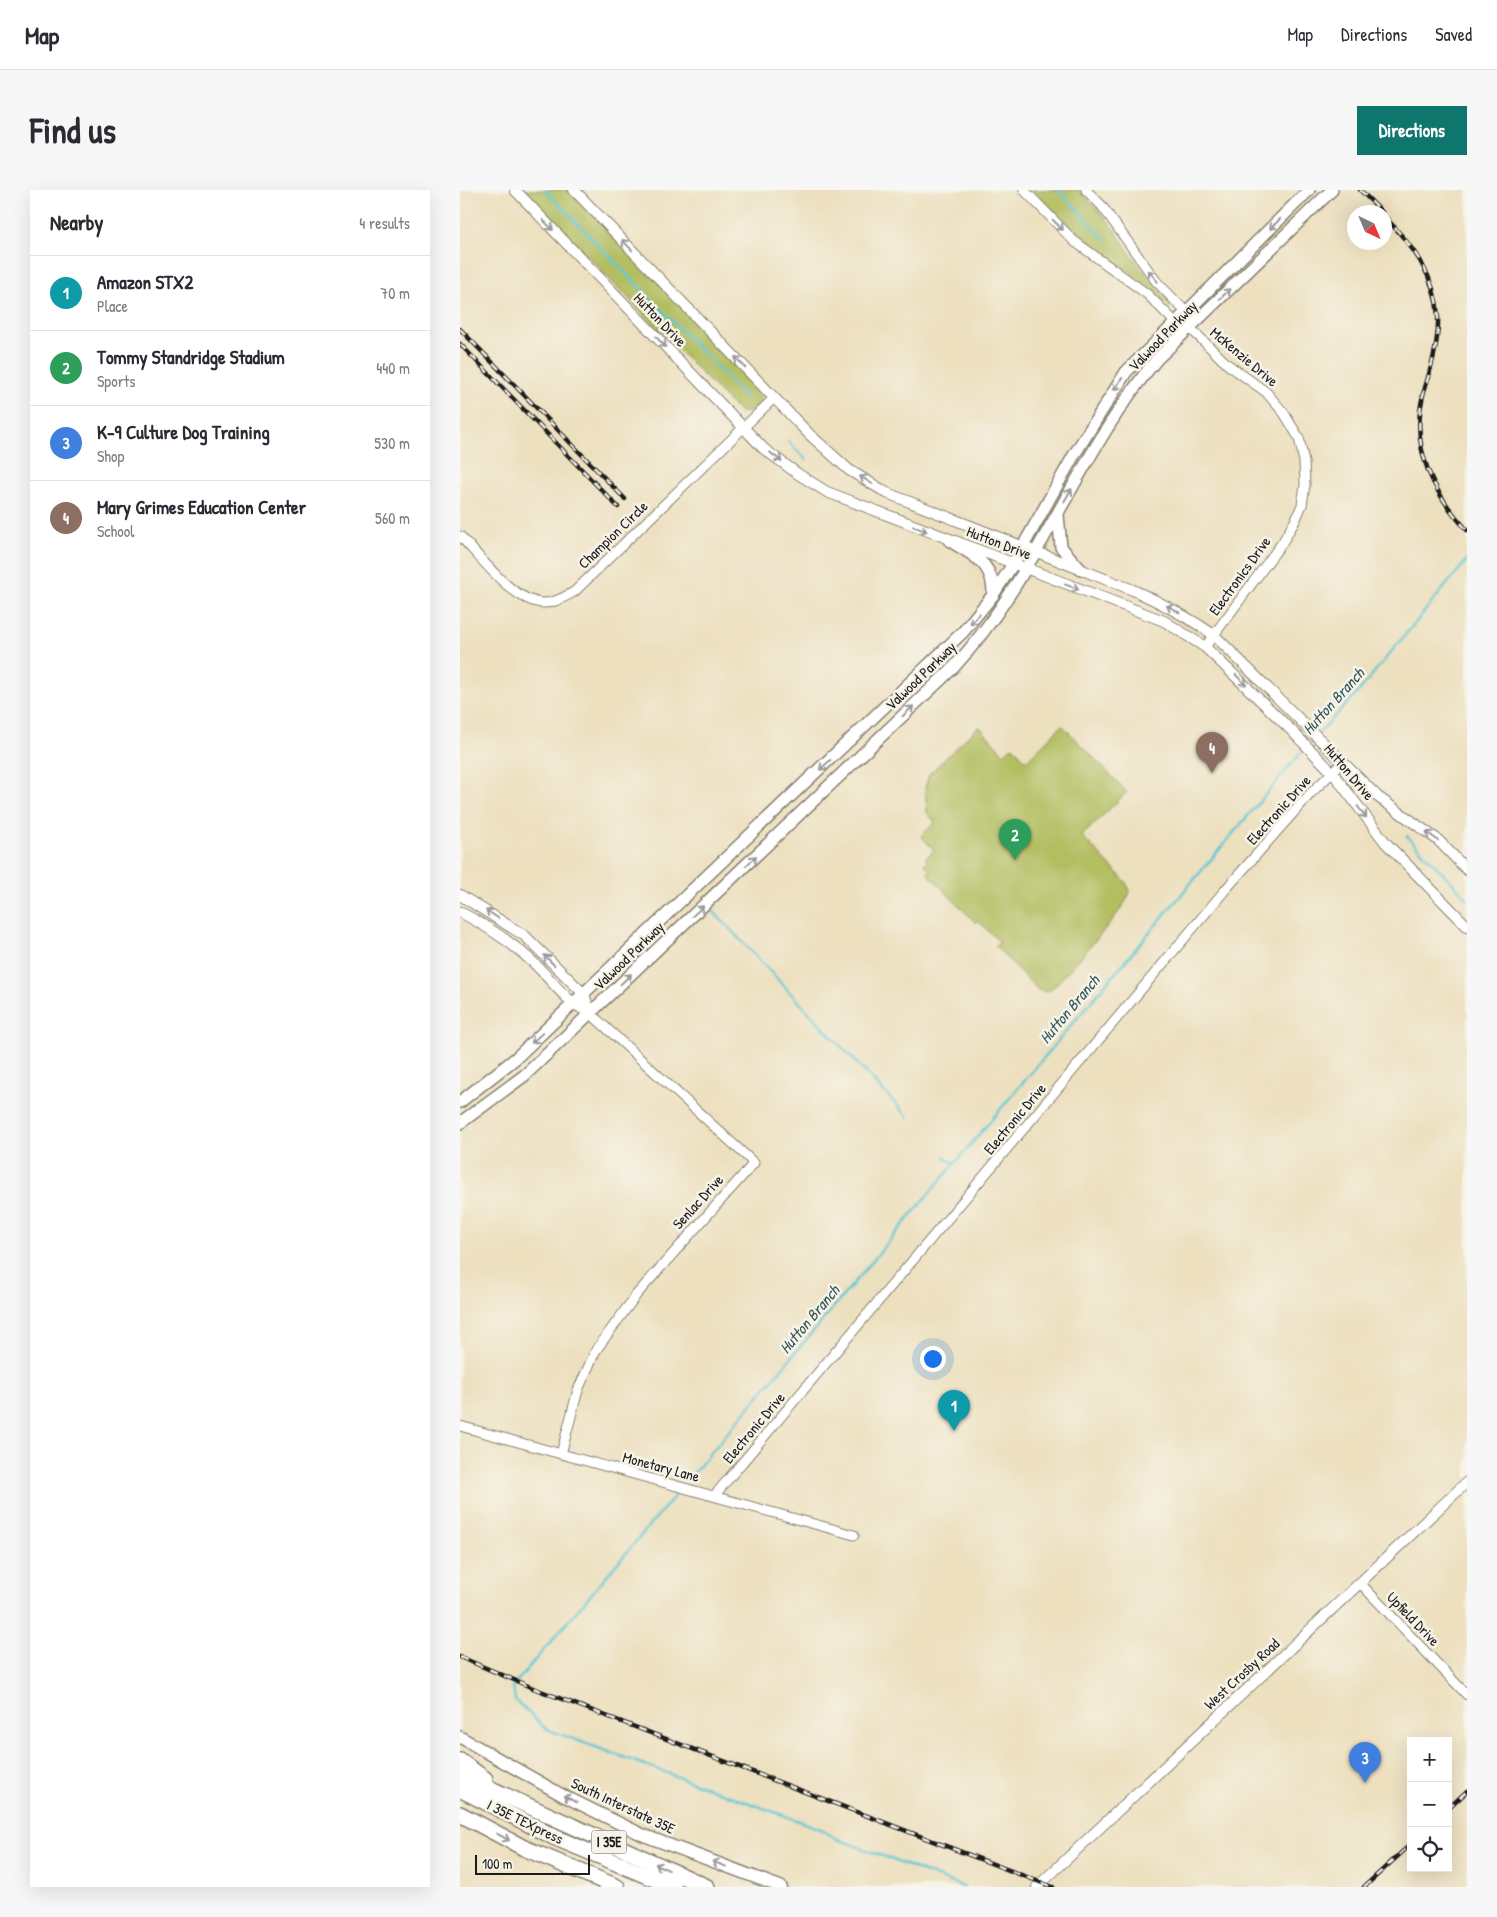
<!DOCTYPE html>
<meta charset="utf-8">
<style>
:root{--surface:#fff;--page:#f7f7f7;--text:#2b2b33;--muted:#7c7c81;--line:#e1e1e2;--accent:#0f766e}
body{margin:0;font-family:"Patrick Hand",sans-serif;background:var(--page);color:var(--text)}
.controls{position:absolute;right:15px;bottom:15px;display:grid;overflow:hidden;border-radius:0px;box-shadow:0 5px 20px #0002}
.controls button{width:45px;height:45px;display:grid;place-items:center;padding:0;border:0;border-bottom:1px solid var(--line);background:var(--surface);color:var(--text);font:25px sans-serif}
.compass{position:absolute;left:887px;top:15px;width:45px;height:45px;border-radius:50%;background:var(--surface);box-shadow:0 5px 20px #0002;rotate:136deg}
.scale{position:absolute;left:15px;bottom:12px;width:115px;box-sizing:border-box;padding-left:5px;border:2px solid #1c1c1c;border-top:0;font-size:14px;line-height:18px;white-space:nowrap;color:#1c1c1c;-webkit-text-stroke:4px #f7f3e8;paint-order:stroke}
.you{position:absolute;left:472px;top:1168px;width:18px;height:18px;margin:-12px;border:4px solid #fff;border-radius:50%;background:#1a73e8;box-shadow:0 0 0 8px #1a73e833}
.badge{display:grid;place-items:center;width:32px;height:32px;border-radius:50%;background:var(--accent);color:#fff;font-size:16px;font-weight:700}
.pin{position:absolute;translate:-50% -41px;filter:drop-shadow(0 1px 2px #0008)}
.pin::after{content:'';position:absolute;top:26px;width:18px;height:15px;background:inherit;clip-path:polygon(0 0,100% 0,50% 100%)}
.list{margin:0;padding:0;list-style:none}
h2{display:flex;justify-content:space-between;align-items:center;height:65px;margin:0;padding:0 20px;font-size:21px}
h2 small{font-size:16px;font-weight:400;color:var(--muted)}
.list li{display:grid;grid-template-columns:32px 1fr auto;gap:15px;align-items:center;box-sizing:border-box;height:75px;padding:0 20px;border-top:1px solid var(--line)}
.list b{display:block;font-size:19px;white-space:nowrap}
.list p{margin:0;font-size:16px;white-space:nowrap;color:var(--muted)}
.list em{font-size:16px;font-style:normal;color:var(--muted)}
.icon{flex:none;width:28px;height:28px;fill:none;stroke:currentColor;stroke-width:2;stroke-linecap:round;stroke-linejoin:round}
.map{position:relative;flex:none;width:1007px;height:1697px;overflow:hidden;border-radius:0px}
header{display:flex;align-items:center;gap:30px;box-sizing:border-box;height:70px;padding:0 25px;background:var(--surface);border-bottom:1px solid var(--line)}
header strong{font-size:24px}
nav{display:flex;gap:28px;margin-inline-start:auto;font-size:18px}
.intro{display:flex;align-items:center;justify-content:space-between;box-sizing:border-box;height:120px;padding:0 30px}
h1{margin:0;font-size:35px}
.button{padding:12px 22px;border-radius:0px;background:var(--accent);color:#fff;font-size:18px;font-weight:700}
main{display:flex;gap:30px;padding:0 30px}
aside{flex:1;background:var(--surface);border-radius:0px;box-shadow:0 5px 20px #0002}
.map>svg:first-child{display:block}
.green{fill:#b2be60;stroke:#676d3e}
.lines{fill:none;stroke-linecap:round;stroke-linejoin:round}
.stream{stroke:#5ac6d3;stroke-width:2.5}
.minor-casing{stroke:#847e6e;stroke-width:11}
.tertiary-casing{stroke:#847e6e;stroke-width:12}
.secondary-casing{stroke:#847e6e;stroke-width:14}
.motorway-casing{stroke:#847e6e;stroke-width:18}
.minor{stroke:#fff;stroke-width:9}
.tertiary{stroke:#fff;stroke-width:10}
.secondary{stroke:#fff;stroke-width:11}
.motorway{stroke:#fff;stroke-width:15}
.rail-casing{stroke:#1c1c1c;stroke-width:4.5}
.rail{stroke:#f7f3e8;stroke-width:2.5;stroke-dasharray:8;stroke-linecap:butt}
.oneway{stroke:#999}
.labels{text-anchor:middle;stroke-width:5;stroke-linejoin:round;paint-order:stroke}
.shield{fill:#f7f3e8;stroke:#5e5c59;stroke-width:1}
.shield-label{font-size:14px;font-weight:bold;fill:#1c1c1c}
.street-label{font-size:15px;fill:#1c1c1c;stroke:#f7f3e8}
.water-label{font-size:16px;font-style:italic;fill:#32585c;stroke:#f7f3e8}
</style>
<header>
<strong>Map</strong>
<nav><a>Map</a><a>Directions</a><a>Saved</a></nav>
</header>
<div class="intro"><h1>Find us</h1><a class="button">Directions</a></div>
<main>
<aside>
<h2>Nearby<small>4 results</small></h2>
<ul class="list">
<li><span class="badge" style="background:#0f9aa8">1</span><div><b>Amazon STX2</b><p>Place</p></div><em>70 m</em></li>
<li><span class="badge" style="background:#2e9e5b">2</span><div><b>Tommy Standridge Stadium</b><p>Sports</p></div><em>440 m</em></li>
<li><span class="badge" style="background:#3f7fe0">3</span><div><b>K-9 Culture Dog Training</b><p>Shop</p></div><em>530 m</em></li>
<li><span class="badge" style="background:#8d6e63">4</span><div><b>Mary Grimes Education Center</b><p>School</p></div><em>560 m</em></li>
</ul>
</aside>
<div class="map">
<svg width="1007" height="1697" viewBox="0 0 1007 1697">
<rect width="100%" height="100%" fill="#f7f3e8"/>
<filter id="ink" filterUnits="userSpaceOnUse"><feTurbulence type="fractalNoise" baseFrequency=".02" numOctaves="2"/><feDisplacementMap in="SourceGraphic" scale="10" xChannelSelector="R" yChannelSelector="G"/><feConvolveMatrix kernelMatrix="1 2 1 2 8 2 1 2 1" color-interpolation-filters="sRGB"/></filter>
<filter id="wash" filterUnits="userSpaceOnUse"><feTurbulence type="fractalNoise" baseFrequency=".0096" numOctaves="4" result="noise"/><feDisplacementMap in="SourceGraphic" scale="20" xChannelSelector="R" yChannelSelector="G"/><feGaussianBlur stdDeviation="1.12" result="paint"/><feColorMatrix in="noise" values="0 0 0 0 0 0 0 0 0 0 0 0 0 0 0 0 0 1.4 0 .05"/><feComposite in="paint" operator="in"/></filter>
<g filter="url(#wash)">
<rect width="100%" height="100%" fill="#ede0bf"/>
<g class="green">
<path d="M63,0H109L302,200C304,215 291,228 277,220Z"/>
<polygon points="573,0 619,0 649,32 679,76 713,116 711,118 669,81 615,44"/>
<path d="M602,535L667,602L622,646L665,691L670,701C669,717 606,783 592,799L585,802L578,800L535,756L540,753L518,731L516,733L467,683L470,680L464,674L467,671L465,669L474,660L461,646L475,632L467,623L465,598L469,584L519,536L544,564L553,556L566,571Z"/>
</g>
<g class="lines">
<g class="stream">
<polyline points="85,0 287,208"/>
<polyline points="598,0 646,50"/>
<polyline points="328,251 346,270"/>
<polyline points="859,543 898,502 1007,370"/>
<polyline points="851,551 863,563"/>
<polyline points="947,646 1007,708"/>
<polyline points="252,720 448,927"/>
<polyline points="485,967 491,972 496,971"/>
<polyline points="232,1285 845,558"/>
<polyline points="217,1303 53,1496 55,1510 86,1539 361,1639 372,1647 504,1697"/>
</g>
</g>
</g>
<g filter="url(#ink)">
<g class="lines">
<defs>
<g id="minor">
<polyline points="564,0 614,51 687,104 715,132 730,138 767,174 806,202 824,223 839,248 844,272 845,295 842,315 835,331 822,353 745,457"/>
<polyline points="626,0 642,16 696,91 726,122 728,128"/>
<path d="M0,346C21,367 51,410 82,413C93,414 104,407 114,402L314,208"/>
<polyline points="0,1236 394,1345"/>
<polyline points="101,1264 118,1200 136,1160 177,1104 294,973 130,823"/>
<polyline points="254,1306 766,699 850,604 882,573"/>
<polyline points="900,1393 1007,1505"/>
</g>
<g id="tertiary">
<polyline points="55,0 304,259 338,284 367,302 704,431 745,457 829,538 873,583 925,652 1007,736"/>
<path d="M114,0L349,244L389,280L427,303L673,400C702,413 728,427 754,445L918,607L978,650L1007,680"/>
<polyline points="0,705 65,746 124,804 130,823"/>
<path d="M0,722C27,736 54,754 76,775C96,795 104,810 130,823"/>
<polyline points="577,1697 1007,1292"/>
</g>
<g id="secondary">
<polyline points="598,325 601,357 621,380"/>
<path d="M489,350C512,366 534,371 533,405"/>
<polyline points="0,912 56,868 503,442 533,405 553,374 614,265 666,182 849,0"/>
<path d="M0,933L65,885L494,477C578,386 617,264 697,169L872,0"/>
<polyline points="0,1547 102,1605 183,1645 321,1697"/>
</g>
<g id="motorway">
<polyline points="0,1571 25,1589"/>
<polyline points="0,1585 247,1697"/>
<polyline points="0,1599 96,1648 214,1697"/>
<polyline points="0,1624 64,1658 157,1697"/>
</g>
</defs>
<use href="#minor" class="minor-casing"/>
<use href="#tertiary" class="tertiary-casing"/>
<use href="#secondary" class="secondary-casing"/>
<use href="#motorway" class="motorway-casing"/>
<use href="#minor" class="minor"/>
<use href="#tertiary" class="tertiary"/>
<use href="#secondary" class="secondary"/>
<use href="#motorway" class="motorway"/>
<defs>
<g id="rail">
<polyline points="900,0 922,22"/>
<path d="M924,26C952,55 976,86 978,127C979,154 970,180 963,205C950,257 973,303 1007,340"/>
<polyline points="0,139 165,309"/>
<polyline points="0,154 158,317"/>
<polyline points="0,1467 73,1498 593,1697"/>
<polyline points="988,1619 1007,1601"/>
<polyline points="904,1697 951,1654"/>
</g>
</defs>
<use href="#rail" class="rail-casing"/>
<use href="#rail" class="rail"/>
</g>
<defs><path id="oneway-shaft" d="M-6 0H5M1.5-3L5.5 0L1.5 3" fill="none" stroke-width="1.6" stroke-linecap="round" stroke-linejoin="round" transform="scale(1.25)"/></defs>
<g class="oneway">
<use href="#oneway-shaft" transform="translate(815 34) rotate(135)"/>
<use href="#oneway-shaft" transform="translate(88 35) rotate(46)"/>
<use href="#oneway-shaft" transform="translate(598 35) rotate(45)"/>
<use href="#oneway-shaft" transform="translate(167 55) rotate(-134)"/>
<use href="#oneway-shaft" transform="translate(693 86) rotate(-129)"/>
<use href="#oneway-shaft" transform="translate(765 104) rotate(-44)"/>
<use href="#oneway-shaft" transform="translate(201 152) rotate(46)"/>
<use href="#oneway-shaft" transform="translate(280 172) rotate(-134)"/>
<use href="#oneway-shaft" transform="translate(658 194) rotate(125)"/>
<use href="#oneway-shaft" transform="translate(316 267) rotate(38)"/>
<use href="#oneway-shaft" transform="translate(406 290) rotate(-148)"/>
<use href="#oneway-shaft" transform="translate(608 305) rotate(-60)"/>
<use href="#oneway-shaft" transform="translate(460 339) rotate(20)"/>
<use href="#oneway-shaft" transform="translate(612 397) rotate(20)"/>
<use href="#oneway-shaft" transform="translate(713 419) rotate(-151)"/>
<use href="#oneway-shaft" transform="translate(515 429) rotate(129)"/>
<use href="#oneway-shaft" transform="translate(781 490) rotate(45)"/>
<use href="#oneway-shaft" transform="translate(448 521) rotate(-44)"/>
<use href="#oneway-shaft" transform="translate(365 575) rotate(137)"/>
<use href="#oneway-shaft" transform="translate(902 622) rotate(53)"/>
<use href="#oneway-shaft" transform="translate(972 646) rotate(-143)"/>
<use href="#oneway-shaft" transform="translate(291 671) rotate(-44)"/>
<use href="#oneway-shaft" transform="translate(238 721) rotate(-43)"/>
<use href="#oneway-shaft" transform="translate(32 724) rotate(-146)"/>
<use href="#oneway-shaft" transform="translate(89 770) rotate(-135)"/>
<use href="#oneway-shaft" transform="translate(166 789) rotate(-44)"/>
<use href="#oneway-shaft" transform="translate(77 848) rotate(137)"/>
<use href="#oneway-shaft" transform="translate(110 1609) rotate(-154)"/>
<use href="#oneway-shaft" transform="translate(43 1647) rotate(28)"/>
<use href="#oneway-shaft" transform="translate(259 1674) rotate(-159)"/>
<use href="#oneway-shaft" transform="translate(202 1677) rotate(-155)"/>
</g>
</g>
<g class="labels">
<rect class="shield" x="131.5" y="1640.5" width="35" height="23" rx="4"/>
<g class="shield-label">
<text x="149" y="1657">I 35E</text>
</g>
<g class="street-label">
<text transform="translate(200 130) rotate(46)" y="5">Hutton Drive</text>
<text transform="translate(703 146) rotate(-46)" y="5">Valwood Parkway</text>
<text transform="translate(784 167) rotate(40)" y="5">McKenzie Drive</text>
<text transform="translate(153 345) rotate(-44)" y="5">Champion Circle</text>
<text transform="translate(539 353) rotate(21)" y="5">Hutton Drive</text>
<text transform="translate(780 386) rotate(-54)" y="5">Electronics Drive</text>
<text transform="translate(461 486) rotate(-44)" y="5">Valwood Parkway</text>
<text transform="translate(889 582) rotate(50)" y="5">Hutton Drive</text>
<text transform="translate(819 620) rotate(-48)" y="5">Electronic Drive</text>
<text transform="translate(169 766) rotate(-44)" y="5">Valwood Parkway</text>
<text transform="translate(555 929) rotate(-50)" y="5">Electronic Drive</text>
<text transform="translate(238 1012) rotate(-48)" y="5">Senlac Drive</text>
<text transform="translate(294 1238) rotate(-50)" y="5">Electronic Drive</text>
<text transform="translate(201 1277) rotate(15)" y="5">Monetary Lane</text>
<text transform="translate(953 1429) rotate(46)" y="5">Upfield Drive</text>
<text transform="translate(782 1484) rotate(-43)" y="5">West Crosby Road</text>
<text transform="translate(163 1616) rotate(25)" y="5">South Interstate 35E</text>
<text transform="translate(65 1632) rotate(26)" y="5">I 35E TEXpress</text>
</g>
<g class="water-label">
<text transform="translate(873 511) rotate(-48)" y="6">Hutton Branch</text>
<text transform="translate(609 819) rotate(-50)" y="6">Hutton Branch</text>
<text transform="translate(349 1129) rotate(-50)" y="6">Hutton Branch</text>
</g>
</g>
</svg>
<div class="controls">
<button>+</button>
<button>−</button>
<button><svg class="icon" aria-label="locate" viewBox="0 0 24 24"><circle cx="12" cy="12" r="6"/><path d="M12 2v4M12 18v4M2 12h4M18 12h4"/></svg></button>
</div>
<svg class="compass" viewBox="-18 -18 36 36"><path d="M0-13l5 13h-10z" fill="#e53935"/><path d="M0 13l5-13h-10z" fill="#7c7c81"/></svg>
<div class="scale">100 m</div>
<div class="you"></div>
<div class="pin badge" style="left:494px;top:1241px;background:#0f9aa8">1</div>
<div class="pin badge" style="left:555px;top:670px;background:#2e9e5b">2</div>
<div class="pin badge" style="left:905px;top:1593px;background:#3f7fe0">3</div>
<div class="pin badge" style="left:752px;top:583px;background:#8d6e63">4</div>
</div>
</main>
